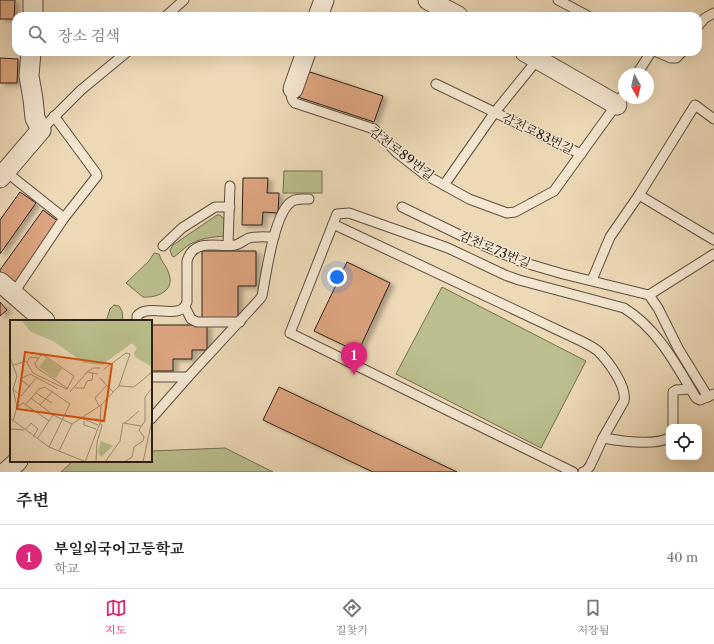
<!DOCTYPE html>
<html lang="ko">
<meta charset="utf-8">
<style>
:root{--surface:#fff;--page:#f6f6f6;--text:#222;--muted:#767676;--line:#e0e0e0;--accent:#db2777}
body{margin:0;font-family:"Libre Caslon Text","Noto Serif KR",serif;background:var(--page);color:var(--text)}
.controls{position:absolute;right:12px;bottom:12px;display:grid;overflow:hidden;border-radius:8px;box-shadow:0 4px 16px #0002}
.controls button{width:36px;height:36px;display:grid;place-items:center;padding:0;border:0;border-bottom:1px solid var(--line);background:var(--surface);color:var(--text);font:20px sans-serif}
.compass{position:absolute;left:618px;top:68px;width:36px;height:36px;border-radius:50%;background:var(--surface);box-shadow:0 4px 16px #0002;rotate:172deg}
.you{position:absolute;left:337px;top:277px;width:14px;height:14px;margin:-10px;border:3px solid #fff;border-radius:50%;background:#1a73e8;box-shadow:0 0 0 6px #1a73e833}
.badge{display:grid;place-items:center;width:26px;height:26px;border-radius:50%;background:var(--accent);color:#fff;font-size:13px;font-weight:700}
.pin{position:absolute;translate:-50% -33px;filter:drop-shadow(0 1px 2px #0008)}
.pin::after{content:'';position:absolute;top:21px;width:14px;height:12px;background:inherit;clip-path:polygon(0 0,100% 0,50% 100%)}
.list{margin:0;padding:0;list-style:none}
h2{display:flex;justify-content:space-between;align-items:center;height:52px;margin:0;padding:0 16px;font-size:17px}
h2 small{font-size:13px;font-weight:400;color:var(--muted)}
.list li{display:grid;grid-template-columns:26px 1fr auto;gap:12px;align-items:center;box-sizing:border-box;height:64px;padding:0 16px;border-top:1px solid var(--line)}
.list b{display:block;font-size:15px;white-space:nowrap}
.list p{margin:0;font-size:13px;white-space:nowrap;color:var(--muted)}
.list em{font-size:13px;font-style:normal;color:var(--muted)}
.icon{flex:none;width:22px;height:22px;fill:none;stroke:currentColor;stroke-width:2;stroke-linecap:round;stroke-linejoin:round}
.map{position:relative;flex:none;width:714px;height:472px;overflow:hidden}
.search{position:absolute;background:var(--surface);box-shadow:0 4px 16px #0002;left:12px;right:12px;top:12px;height:44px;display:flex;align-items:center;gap:10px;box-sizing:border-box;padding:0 14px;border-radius:12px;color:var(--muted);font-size:15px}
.sheet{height:116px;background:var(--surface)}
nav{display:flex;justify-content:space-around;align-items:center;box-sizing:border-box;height:56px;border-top:1px solid var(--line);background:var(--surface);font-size:11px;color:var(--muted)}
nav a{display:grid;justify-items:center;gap:2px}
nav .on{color:var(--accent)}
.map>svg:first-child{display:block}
.green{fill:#babf8d;stroke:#727052}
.building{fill:#dca480;stroke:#2b2018;filter:url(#shadow)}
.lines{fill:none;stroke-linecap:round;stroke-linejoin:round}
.lane-casing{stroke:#5c4e40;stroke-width:11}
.street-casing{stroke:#5c4e40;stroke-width:21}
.lane{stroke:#f4e6d0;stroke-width:9}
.street{stroke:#f4e6d0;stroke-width:19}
.labels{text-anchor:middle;stroke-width:3;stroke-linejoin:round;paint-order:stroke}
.street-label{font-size:13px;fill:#2b2018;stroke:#f4e6d0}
.inset-road{fill:none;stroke:#a08f77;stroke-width:1}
.view{fill:#d5530d;fill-opacity:0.15;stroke:#d5530d;stroke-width:2}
.inset-edge{fill:none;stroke:#2b2018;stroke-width:2}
</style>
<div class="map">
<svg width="714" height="472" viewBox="0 0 714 472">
<defs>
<filter id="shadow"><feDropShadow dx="4.5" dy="2.5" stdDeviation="2" flood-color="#0004"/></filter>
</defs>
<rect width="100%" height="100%" fill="#eed9b7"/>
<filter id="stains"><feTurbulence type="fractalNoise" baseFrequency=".005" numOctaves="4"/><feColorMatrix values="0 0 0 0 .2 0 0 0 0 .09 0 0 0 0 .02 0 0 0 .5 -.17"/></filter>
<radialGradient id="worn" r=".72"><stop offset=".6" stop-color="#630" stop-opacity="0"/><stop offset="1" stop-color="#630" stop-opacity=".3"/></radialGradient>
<g class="green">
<polygon points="284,171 322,171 322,193 283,193"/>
<path d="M217,215H220L225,220L226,236C212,237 198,238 186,247C182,250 178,254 174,257L172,256L170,250L173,245Z"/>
<path d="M154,253L159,254C161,262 167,266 169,274C175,291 157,298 143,297L126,283L149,261Z"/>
<polygon points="442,287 586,361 541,448 396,374"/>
<polygon points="114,305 119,306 122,311 123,321 106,321 110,309"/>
<polygon points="225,448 273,472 61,472 73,461 151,461 151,451"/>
</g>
<g class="building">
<polygon points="0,0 15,0 14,19 0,19"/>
<polygon points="0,58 18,59 17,83 0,83"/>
<polygon points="307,71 383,96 374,122 298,97"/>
<polygon points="243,178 268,178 267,193 279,193 278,213 263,212 262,225 242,225"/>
<polygon points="20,192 36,203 0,254 0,220"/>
<polygon points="43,210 59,222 13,285 0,275 0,270"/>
<polygon points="202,251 256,251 256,286 238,286 238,319 202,319"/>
<polygon points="347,262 390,283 358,352 314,331"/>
<polygon points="0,302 7,310 0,316"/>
<polygon points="151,325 207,325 207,350 192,350 192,359 173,359 173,371 151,371"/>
<polygon points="279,387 457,472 373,472 263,420"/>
</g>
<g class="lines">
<defs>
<g id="lane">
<polyline points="558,0 588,16"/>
<polyline points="166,16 184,0"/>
<polyline points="698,26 705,18 714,13"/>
<polyline points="657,52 671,58 676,58 682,52"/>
<polyline points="637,74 651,52"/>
<polyline points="436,84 581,154"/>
<path d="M293,89C291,95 290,98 295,103L374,129L397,153L424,174L469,199L507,213L515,212L554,191L624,94"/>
<polyline points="41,130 81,90 127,52"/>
<polyline points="5,171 64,218"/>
<polyline points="444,185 495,112 538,59"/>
<polyline points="639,195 714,240"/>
<polyline points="402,207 466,238 522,262 563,274 649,295 714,254"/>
<path d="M333,224L581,341C587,344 593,347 598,351C608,361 627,386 624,401L603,438L590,466L586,471L583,472"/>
<polyline points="228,245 230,186"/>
<polyline points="163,246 182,228 215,207 230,207"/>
<polyline points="592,280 610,237 639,195 695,105 714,119"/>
<polyline points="13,294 64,218 97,176 96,173 54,116"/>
<polyline points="649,295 658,308 678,348 708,397"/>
<polyline points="185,307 191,319 197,322 240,322"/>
<path d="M137,321V316C149,302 181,322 187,302V261C194,237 217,248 235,245C240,244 244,240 249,238C256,236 266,237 274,237"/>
<polyline points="151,377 188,377 151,419"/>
<path d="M188,377L259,300L262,296C266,275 274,214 291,202C296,198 302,199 309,199"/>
<polyline points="673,427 673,392 676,390 690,389"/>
<path d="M603,438C620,441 653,446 669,438"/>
<path d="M573,472L290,333L337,214L349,213L448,248L505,275L519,280L624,308C658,329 676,365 696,398L700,400L714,394"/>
</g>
<g id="street">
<polyline points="428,0 458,16"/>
<polyline points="33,16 33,0"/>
<polyline points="318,16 324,0"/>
<polyline points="525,52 617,105"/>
<polyline points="293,89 306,52"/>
<polyline points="0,178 41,130 35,118 33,99 29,76 31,52"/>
<polyline points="0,282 45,321"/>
<polyline points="6,472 18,461"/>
</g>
</defs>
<use href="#lane" class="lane-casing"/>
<use href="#street" class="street-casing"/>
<use href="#lane" class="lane"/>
<use href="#street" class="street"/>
</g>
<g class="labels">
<g class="street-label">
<text transform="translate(538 133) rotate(26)" y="5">감천로83번길</text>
<text transform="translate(402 153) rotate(38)" y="5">감천로89번길</text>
<text transform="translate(495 249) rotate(23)" y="5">감천로73번길</text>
</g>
</g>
<g transform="translate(10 320)">
<rect width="142" height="142" fill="#eed9b7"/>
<path d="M11,0H142V47L125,37L124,33L127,28L122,23L92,45L74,43L43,21L21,12ZM36,38L52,49L45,59L29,47ZM91,121L103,126L91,137L88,132Z" fill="#babf8d"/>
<path class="inset-road" d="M0,37L7,56L3,69L7,87L3,101M17,42L20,37L28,38M4,45L16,41L23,53L56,69H57L64,56L32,34L25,43L27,48L57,68M88,54L77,52L83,48H90M90,58L103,72M10,59L20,54L48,69M10,59L20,67M109,66L124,67L142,52M65,68H74L77,61L82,60L83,53M3,69L11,76L27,57M60,72L77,52M26,73L42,83M21,78L43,95L62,104M16,84L29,69L35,67L60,84L39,127M30,85L43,71M89,86L85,78L97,65M7,87L13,83L39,101M0,98L39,127L76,142M71,98L88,105M74,101V105L86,109M115,103L129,91M0,109L14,110M15,110L21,103L28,109L23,117M27,119L43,95M49,131L62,104L91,85M75,142L90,103M86,142L87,122L92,106L90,102L91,85L109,66L120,34L116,33L94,49M95,142L110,121L113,103L131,106M114,142L122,137L124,127L133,121L134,117L129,110L135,101V77L142,68M133,142L142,100"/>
<path class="view" d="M15,32L102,44L94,101L7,89Z"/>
<rect width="142" height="142" class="inset-edge"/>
</g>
<rect width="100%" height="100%" filter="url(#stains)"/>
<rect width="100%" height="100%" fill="url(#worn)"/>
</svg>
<div class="controls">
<button><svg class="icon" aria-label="locate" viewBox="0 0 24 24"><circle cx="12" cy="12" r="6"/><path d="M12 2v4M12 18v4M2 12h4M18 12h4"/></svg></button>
</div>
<svg class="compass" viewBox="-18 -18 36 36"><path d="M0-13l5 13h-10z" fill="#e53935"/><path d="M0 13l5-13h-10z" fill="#767676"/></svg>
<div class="you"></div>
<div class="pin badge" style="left:354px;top:375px">1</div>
<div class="search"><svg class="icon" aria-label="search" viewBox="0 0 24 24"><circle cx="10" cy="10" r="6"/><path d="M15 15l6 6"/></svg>장소 검색</div>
</div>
<section class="sheet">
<h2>주변<small></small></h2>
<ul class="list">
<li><span class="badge">1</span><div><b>부일외국어고등학교</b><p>학교</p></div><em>40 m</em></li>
</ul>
</section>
<nav>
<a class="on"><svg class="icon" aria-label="map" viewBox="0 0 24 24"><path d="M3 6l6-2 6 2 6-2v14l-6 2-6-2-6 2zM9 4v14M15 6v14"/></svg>지도</a>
<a><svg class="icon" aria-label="directions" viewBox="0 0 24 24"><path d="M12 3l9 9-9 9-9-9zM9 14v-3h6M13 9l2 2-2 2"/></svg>길찾기</a>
<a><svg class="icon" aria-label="saved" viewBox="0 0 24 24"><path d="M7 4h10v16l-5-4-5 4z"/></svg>저장됨</a>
</nav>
